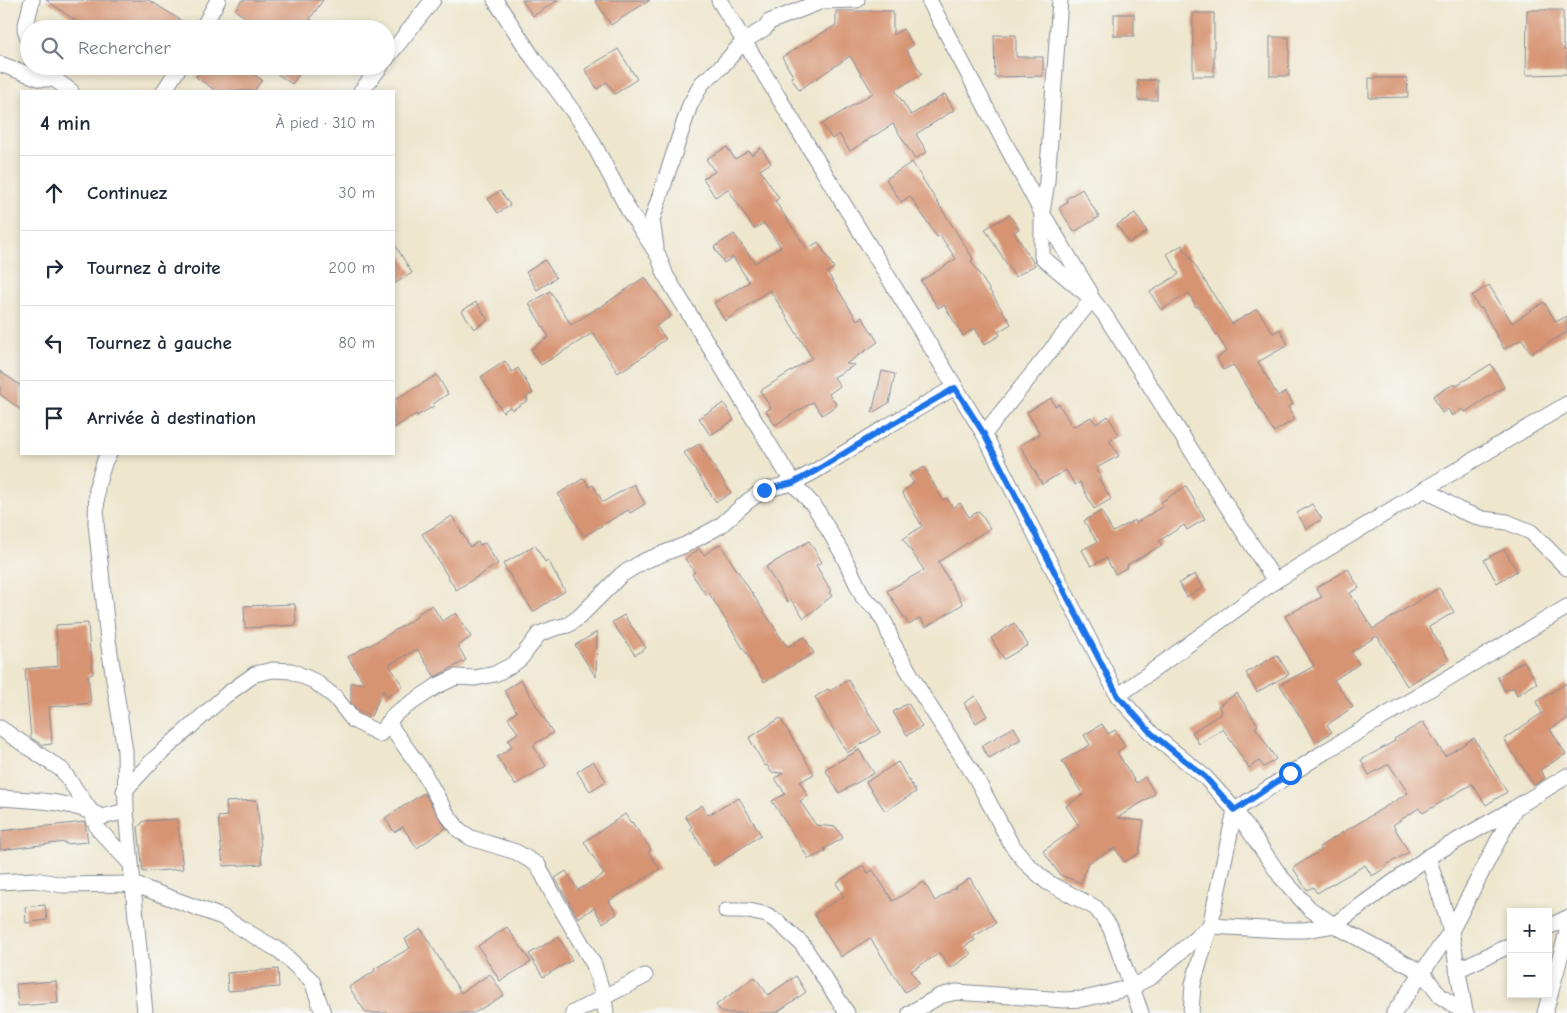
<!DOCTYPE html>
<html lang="fr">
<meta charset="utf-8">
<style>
:root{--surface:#fff;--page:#f2f2f3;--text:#1f2937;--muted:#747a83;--line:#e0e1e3}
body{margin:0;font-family:"Comic Neue",sans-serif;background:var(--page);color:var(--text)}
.controls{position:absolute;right:15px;bottom:15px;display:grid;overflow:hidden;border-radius:0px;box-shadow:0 2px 8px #0003}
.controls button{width:45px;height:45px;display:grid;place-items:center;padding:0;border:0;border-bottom:1px solid var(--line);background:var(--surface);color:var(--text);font:25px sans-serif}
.stop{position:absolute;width:15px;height:15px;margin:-11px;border:4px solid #1a73e8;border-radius:50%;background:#fff}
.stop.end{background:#1a73e8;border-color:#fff;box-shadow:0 1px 5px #0008}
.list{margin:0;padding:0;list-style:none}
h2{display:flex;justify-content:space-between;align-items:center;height:65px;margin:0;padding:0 20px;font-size:21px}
h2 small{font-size:16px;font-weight:400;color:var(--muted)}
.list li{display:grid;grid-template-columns:32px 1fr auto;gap:15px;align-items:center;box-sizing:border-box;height:75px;padding:0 20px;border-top:1px solid var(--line)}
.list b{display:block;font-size:19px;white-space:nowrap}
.list em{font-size:16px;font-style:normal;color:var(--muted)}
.icon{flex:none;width:28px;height:28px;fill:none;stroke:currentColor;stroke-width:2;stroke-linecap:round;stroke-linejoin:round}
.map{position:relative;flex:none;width:1567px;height:1013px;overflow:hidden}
.search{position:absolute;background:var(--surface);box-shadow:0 2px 8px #0003;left:20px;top:20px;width:375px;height:55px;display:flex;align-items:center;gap:12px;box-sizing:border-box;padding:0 18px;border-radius:28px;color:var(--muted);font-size:19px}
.panel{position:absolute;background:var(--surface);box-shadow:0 2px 8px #0003;left:20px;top:90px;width:375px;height:365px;border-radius:0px}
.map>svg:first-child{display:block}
.building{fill:#d79473}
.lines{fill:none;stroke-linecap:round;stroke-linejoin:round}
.street-casing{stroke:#848a96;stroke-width:17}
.street{stroke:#fff;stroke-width:15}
.route{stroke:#1a73e8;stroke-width:6}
</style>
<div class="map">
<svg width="1567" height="1013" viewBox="0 0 1567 1013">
<rect width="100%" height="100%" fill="#f6f6f2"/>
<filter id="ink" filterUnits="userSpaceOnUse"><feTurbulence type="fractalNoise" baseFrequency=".02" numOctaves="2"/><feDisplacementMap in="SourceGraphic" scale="10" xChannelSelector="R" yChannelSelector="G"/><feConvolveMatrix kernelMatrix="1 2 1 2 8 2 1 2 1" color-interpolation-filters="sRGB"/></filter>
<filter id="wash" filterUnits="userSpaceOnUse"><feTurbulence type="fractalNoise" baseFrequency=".0096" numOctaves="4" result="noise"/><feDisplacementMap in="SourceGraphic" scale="20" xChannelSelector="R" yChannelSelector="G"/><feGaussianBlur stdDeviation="1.12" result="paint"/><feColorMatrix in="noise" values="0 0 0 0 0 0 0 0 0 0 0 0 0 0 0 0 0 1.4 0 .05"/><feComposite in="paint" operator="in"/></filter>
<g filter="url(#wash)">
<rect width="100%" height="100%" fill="#eee6cd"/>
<g id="blocks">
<g class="building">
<polygon points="46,0 149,0 193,28 88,29"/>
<polygon points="242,0 323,0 310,19 324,29 261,29 235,10"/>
<polygon points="522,0 558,0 533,16"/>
<polygon points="595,0 650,0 611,25"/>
<polygon points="1527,10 1563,10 1563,45 1564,45 1564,50 1567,50 1567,74 1526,75"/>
<polygon points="836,11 893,11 893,35 903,29 913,45 906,50 922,74 895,90 911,115 945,94 954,110 916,134 927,152 915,159 893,124 850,151 839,134 832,139 822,124 873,93 850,56 799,90 791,77 793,76 782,57 836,25"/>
<rect x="1193" y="13" width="21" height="63"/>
<rect x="1114" y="14" width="20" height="22"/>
<polygon points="994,35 1016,35 1016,57 1043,57 1043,76 995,77"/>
<rect x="1270" y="37" width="19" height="39"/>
<polygon points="618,49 637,79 615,94 607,82 597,89 585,69"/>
<polygon points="204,66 242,66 262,80 254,91 216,91 196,77"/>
<polygon points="266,66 305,66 292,84"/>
<polygon points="1369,78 1407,78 1408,97 1369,98"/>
<rect x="1138" y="80" width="19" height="20"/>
<polygon points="727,147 735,159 749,151 751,155 761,148 771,163 760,170 779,198 775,201 807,249 818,242 834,268 827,272 857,320 862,317 878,342 846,364 855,365 834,377 840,386 829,394 837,405 822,415 813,402 775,425 766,411 771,408 760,391 812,358 770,290 725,321 714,303 749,282 733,257 724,263 714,247 734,234 755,263 781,247 764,223 754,229 728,189 715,197 703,178 715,172 706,159"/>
<polygon points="912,162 972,257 973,260 971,261 1011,324 998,332 1000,335 984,345 975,328 963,336 944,305 938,308 921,281 956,259 940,235 937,237 910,196 901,202 886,179"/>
<polygon points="1082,189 1099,217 1074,232 1059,208 1068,202 1066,199"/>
<polygon points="500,191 510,205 498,213 488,199"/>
<polygon points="1135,213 1147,232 1129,243 1117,225"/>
<polygon points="1009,215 1019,229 1014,232 1035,265 1015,277 985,229"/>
<polygon points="394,243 412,273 394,284"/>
<polygon points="1182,245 1232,324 1257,309 1273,333 1280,329 1288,345 1258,362 1278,396 1286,392 1293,404 1288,407 1295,419 1274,432 1233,365 1223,370 1217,358 1227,351 1198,306 1196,307 1189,293 1161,310 1150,292 1179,274 1167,254"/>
<polygon points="545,260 556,278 537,290 526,272"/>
<polygon points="645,277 671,316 656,326 666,339 655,347 656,348 618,373 593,333 541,365 531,349 549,337 529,304 550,291 571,325 599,307 599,308"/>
<polygon points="1489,285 1512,323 1544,302 1556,322 1567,316 1567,332 1531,353 1522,339 1504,349 1482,308 1480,309 1472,296"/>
<polygon points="476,302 488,320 474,329 462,311"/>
<polygon points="505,361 512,372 518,368 533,393 526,397 528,400 512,410 510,407 503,412 481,377"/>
<polygon points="1491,364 1504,387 1465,412 1463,409 1452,416 1448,409 1442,413 1433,396 1454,384 1455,386"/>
<polygon points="0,371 21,386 21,410 0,394"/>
<polygon points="882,371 895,374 889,403 872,413"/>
<polygon points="437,375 448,394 433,404 434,406 417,416 416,414 394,428 394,400"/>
<polygon points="1051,398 1055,406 1059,404 1072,426 1074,425 1075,426 1091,417 1096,424 1108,416 1119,435 1109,440 1119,456 1096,468 1102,478 1099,479 1111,499 1094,509 1080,482 1075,485 1066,470 1042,484 1020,445 1040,434 1027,412"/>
<polygon points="724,403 734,420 710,435 699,418"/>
<polygon points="699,444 731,493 716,502 684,453"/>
<polygon points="924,467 943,500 947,498 953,508 960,503 969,517 979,511 990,528 938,562 963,604 926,627 920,618 909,625 887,591 924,570 903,539 922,526 902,492 914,483 909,476"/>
<polygon points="584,478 589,487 593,485 603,502 634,484 645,504 630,513 628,510 584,536 558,494"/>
<polygon points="1186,486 1205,519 1187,530 1184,525 1159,541 1162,545 1127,565 1128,567 1115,574 1106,558 1091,566 1082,550 1097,542 1084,521 1101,511 1113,532 1135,520 1136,523 1163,506 1161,502"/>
<polygon points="1312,504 1322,519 1306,529 1297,513"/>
<polygon points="452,516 470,547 478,542 480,545 485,543 498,564 456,590 422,534"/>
<polygon points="809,541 822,562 816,565 831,591 829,592 832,596 804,618 791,600 787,602 766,567"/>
<polygon points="720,544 785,644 786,644 788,647 804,637 814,653 764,682 709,593 706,595 692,574 695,572 685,559 699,549 704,555"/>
<polygon points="535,545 545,562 548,560 565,591 533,612 503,564"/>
<polygon points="1504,549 1517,571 1497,583 1484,560"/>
<polygon points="1348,569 1359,588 1350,593 1373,629 1439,588 1454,612 1429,627 1449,660 1407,686 1377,636 1351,652 1359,664 1334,680 1353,707 1327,725 1332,732 1316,742 1280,685 1314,666 1285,616 1322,597 1316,588"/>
<polygon points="1195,574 1203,588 1187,597 1179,583"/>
<polygon points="295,604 296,625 245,628 244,606"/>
<polygon points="432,605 442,621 456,613 471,637 458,646 466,660 435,677 417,649 389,665 403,686 387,697 383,690 371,716 357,709 351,703 351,683 364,683 348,657 368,645 369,646 417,617 416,615"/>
<polygon points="624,615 646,648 635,655 612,622"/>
<polygon points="88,623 90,653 91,653 93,674 88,675 91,703 49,707 52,744 42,745 31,738 25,669 58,666 56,625"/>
<polygon points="1014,623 1028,645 1004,659 991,638"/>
<polygon points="597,632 596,677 575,645"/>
<polygon points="1277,655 1289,674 1257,692 1246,673"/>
<polygon points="1524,661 1537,683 1517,695 1513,687 1505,691 1497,677"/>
<polygon points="521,680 553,733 534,744 534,747 546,766 515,785 497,757 512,747 508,740 518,733 508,718 517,712 504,690"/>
<polygon points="848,680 881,732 847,753 815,697 828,689 830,691"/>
<polygon points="1567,683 1567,719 1550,729 1566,754 1540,770 1545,778 1534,785 1504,739 1542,713 1536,702"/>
<polygon points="1237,693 1258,725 1255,727 1276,759 1264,767 1259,761 1249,768 1223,729 1199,744 1192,732 1222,713 1218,706"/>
<polygon points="975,696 987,716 976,723 964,703"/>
<polygon points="908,703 922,727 907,735 893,712"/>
<polygon points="780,718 814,774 800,782 808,796 800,801 816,825 836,827 843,838 824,849 826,851 809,859 772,801 785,794 775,778 783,773 771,772 767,765 765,766 749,738"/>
<polygon points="1423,722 1445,756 1474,738 1507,792 1486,805 1472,784 1423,813 1419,808 1393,825 1409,852 1386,865 1387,867 1372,876 1365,865 1317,893 1313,887 1307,890 1293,868 1321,850 1319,847 1408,793 1389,764 1369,775 1361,760 1395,741 1394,739"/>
<polygon points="1102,724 1108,734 1115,730 1125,746 1117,752 1136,783 1145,777 1155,794 1117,818 1144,821 1139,853 1124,862 1115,848 1088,863 1081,883 1060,875 1043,851 1079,826 1066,806 1083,795 1062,761 1090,745 1084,735"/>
<polygon points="1014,727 1021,739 989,758 981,746"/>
<polygon points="859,750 874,773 839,793 825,769"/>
<polygon points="593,761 606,781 590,791 577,772"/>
<polygon points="898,762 916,792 885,811 866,782"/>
<polygon points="424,793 446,828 417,848 403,827 394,832 385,818"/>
<polygon points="739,798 761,835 714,866 690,828 692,827 685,816 702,805 708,815"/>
<polygon points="257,800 262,864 223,866 218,817 227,816 226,802"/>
<polygon points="625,814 631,823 632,822 651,850 648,852 660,869 609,901 617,914 603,923 594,908 578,918 555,878 566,871 578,890 604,874 584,842"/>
<polygon points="177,819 183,869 143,872 138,827 144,821"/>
<polygon points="85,822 88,842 65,844 65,842 0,850 0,831"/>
<polygon points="863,866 868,873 873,870 893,901 924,882 935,901 970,878 996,923 973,937 975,940 965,946 971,954 951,968 940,953 911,971 919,983 905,992 870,938 841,957 814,914 844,896 836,883"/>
<polygon points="45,905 47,920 26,923 25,907"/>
<polygon points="507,927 531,962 500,981 478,946"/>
<polygon points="421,929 461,993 490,974 504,995 474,1013 366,1013 349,987 375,971 374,969 410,948 405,939"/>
<polygon points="558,937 572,960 543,977 529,954"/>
<polygon points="278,969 279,987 228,991 227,973"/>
<polygon points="796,976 806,992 776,1013 722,1013 716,1005 755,977 768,995"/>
<polygon points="56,981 58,1003 18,1006 16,984"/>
</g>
</g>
</g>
<g filter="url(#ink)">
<use href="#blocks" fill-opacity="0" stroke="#848a96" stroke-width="1"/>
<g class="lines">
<defs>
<g id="street">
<polyline points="495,0 533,58 584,126 629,211 658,255 666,276 793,483 815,507 842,553 863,597 877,610 886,625 892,642 923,696 976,778 1011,844 1027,864 1047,882 1096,908 1110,927 1141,1013"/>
<polyline points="719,0 984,434 1118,696 1151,733 1205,777 1235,810 1281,877 1310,909 1334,925 1423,973 1440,996 1466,1013"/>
<polyline points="929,0 1042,213 1090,292"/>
<polyline points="202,29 218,0"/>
<polyline points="29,42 25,29 32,0"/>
<polyline points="386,59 433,0"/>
<polyline points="0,64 41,79 54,79 71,91"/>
<polyline points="164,91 180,66"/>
<polyline points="361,91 381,66"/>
<polyline points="656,247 652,220 690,105 702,83 721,67 744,41 765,28 769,22 822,1 857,0"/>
<polyline points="1092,299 1104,314 1275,581 1425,489 1459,510 1483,519 1507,522 1531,532 1567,568"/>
<polyline points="984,434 1092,299 1042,257 1042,213 1047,181 1060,0"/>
<polyline points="109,454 105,460 97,486 96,523 108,640 125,751 126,811 145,1013"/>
<polyline points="1425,489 1567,404"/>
<polyline points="1118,696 1275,581"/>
<polyline points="388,723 422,770 446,813 459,830 471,838 516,852 538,865 551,891 594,965 604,998 606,1013"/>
<polyline points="0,728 62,770 90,810 98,829 131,864"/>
<polyline points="124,791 153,760 226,695 255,674 273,670 291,671 314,681 335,697 353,720 380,734 396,713 437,686 456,677 475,678 495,674 512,665 521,658 539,634 555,628 568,625 579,617 621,575 644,561 685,545 720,526 748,501 764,490 793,483 817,470 881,430 955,387"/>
<path d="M0,798C34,800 72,801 102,817L126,811"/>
<polyline points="1428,857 1451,931 1465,1012"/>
<polyline points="0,882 35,880 63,885 133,884 222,917 280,951 312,981 323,1013"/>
<polyline points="726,911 749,911 767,915 778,922 802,944 847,1013"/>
<polyline points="1548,927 1567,918"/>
<polyline points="1457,970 1511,945"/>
<polyline points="573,1013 645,976"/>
<polyline points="910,1013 940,996 956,992 1064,1000 1082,999 1097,996 1131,987 1151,977 1210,926 1284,930 1305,930 1334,925 1428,857 1515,808 1567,776"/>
<polyline points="1191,1013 1193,984 1210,926 1235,810 1326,751 1567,607"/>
<polyline points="1394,1013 1451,931 1515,808"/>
<polyline points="1545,1013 1567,932"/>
</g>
</defs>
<use href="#street" class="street-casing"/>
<use href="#street" class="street"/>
</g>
</g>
<g class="lines" filter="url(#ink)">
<polyline class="route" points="764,490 793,483 817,470 882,430 955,388 984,434 1118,696 1151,733 1205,777 1235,810 1290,773"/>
</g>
</svg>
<div class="controls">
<button>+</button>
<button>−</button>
</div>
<div class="stop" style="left:1290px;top:773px"></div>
<div class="stop end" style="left:764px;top:490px"></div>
<div class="search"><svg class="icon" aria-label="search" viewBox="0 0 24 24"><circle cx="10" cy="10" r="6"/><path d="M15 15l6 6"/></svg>Rechercher</div>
<section class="panel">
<h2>4 min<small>À pied · 310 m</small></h2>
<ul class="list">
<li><svg class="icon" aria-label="ahead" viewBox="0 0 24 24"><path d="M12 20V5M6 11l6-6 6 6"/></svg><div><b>Continuez</b></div><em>30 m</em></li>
<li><svg class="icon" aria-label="right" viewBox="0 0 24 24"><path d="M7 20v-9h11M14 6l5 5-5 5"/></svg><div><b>Tournez à droite</b></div><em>200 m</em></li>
<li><svg class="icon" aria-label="left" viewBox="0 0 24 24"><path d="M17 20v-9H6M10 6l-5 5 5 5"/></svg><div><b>Tournez à gauche</b></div><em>80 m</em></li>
<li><svg class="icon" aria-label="arrive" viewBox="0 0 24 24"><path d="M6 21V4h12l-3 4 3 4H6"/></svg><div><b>Arrivée à destination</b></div></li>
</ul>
</section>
</div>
